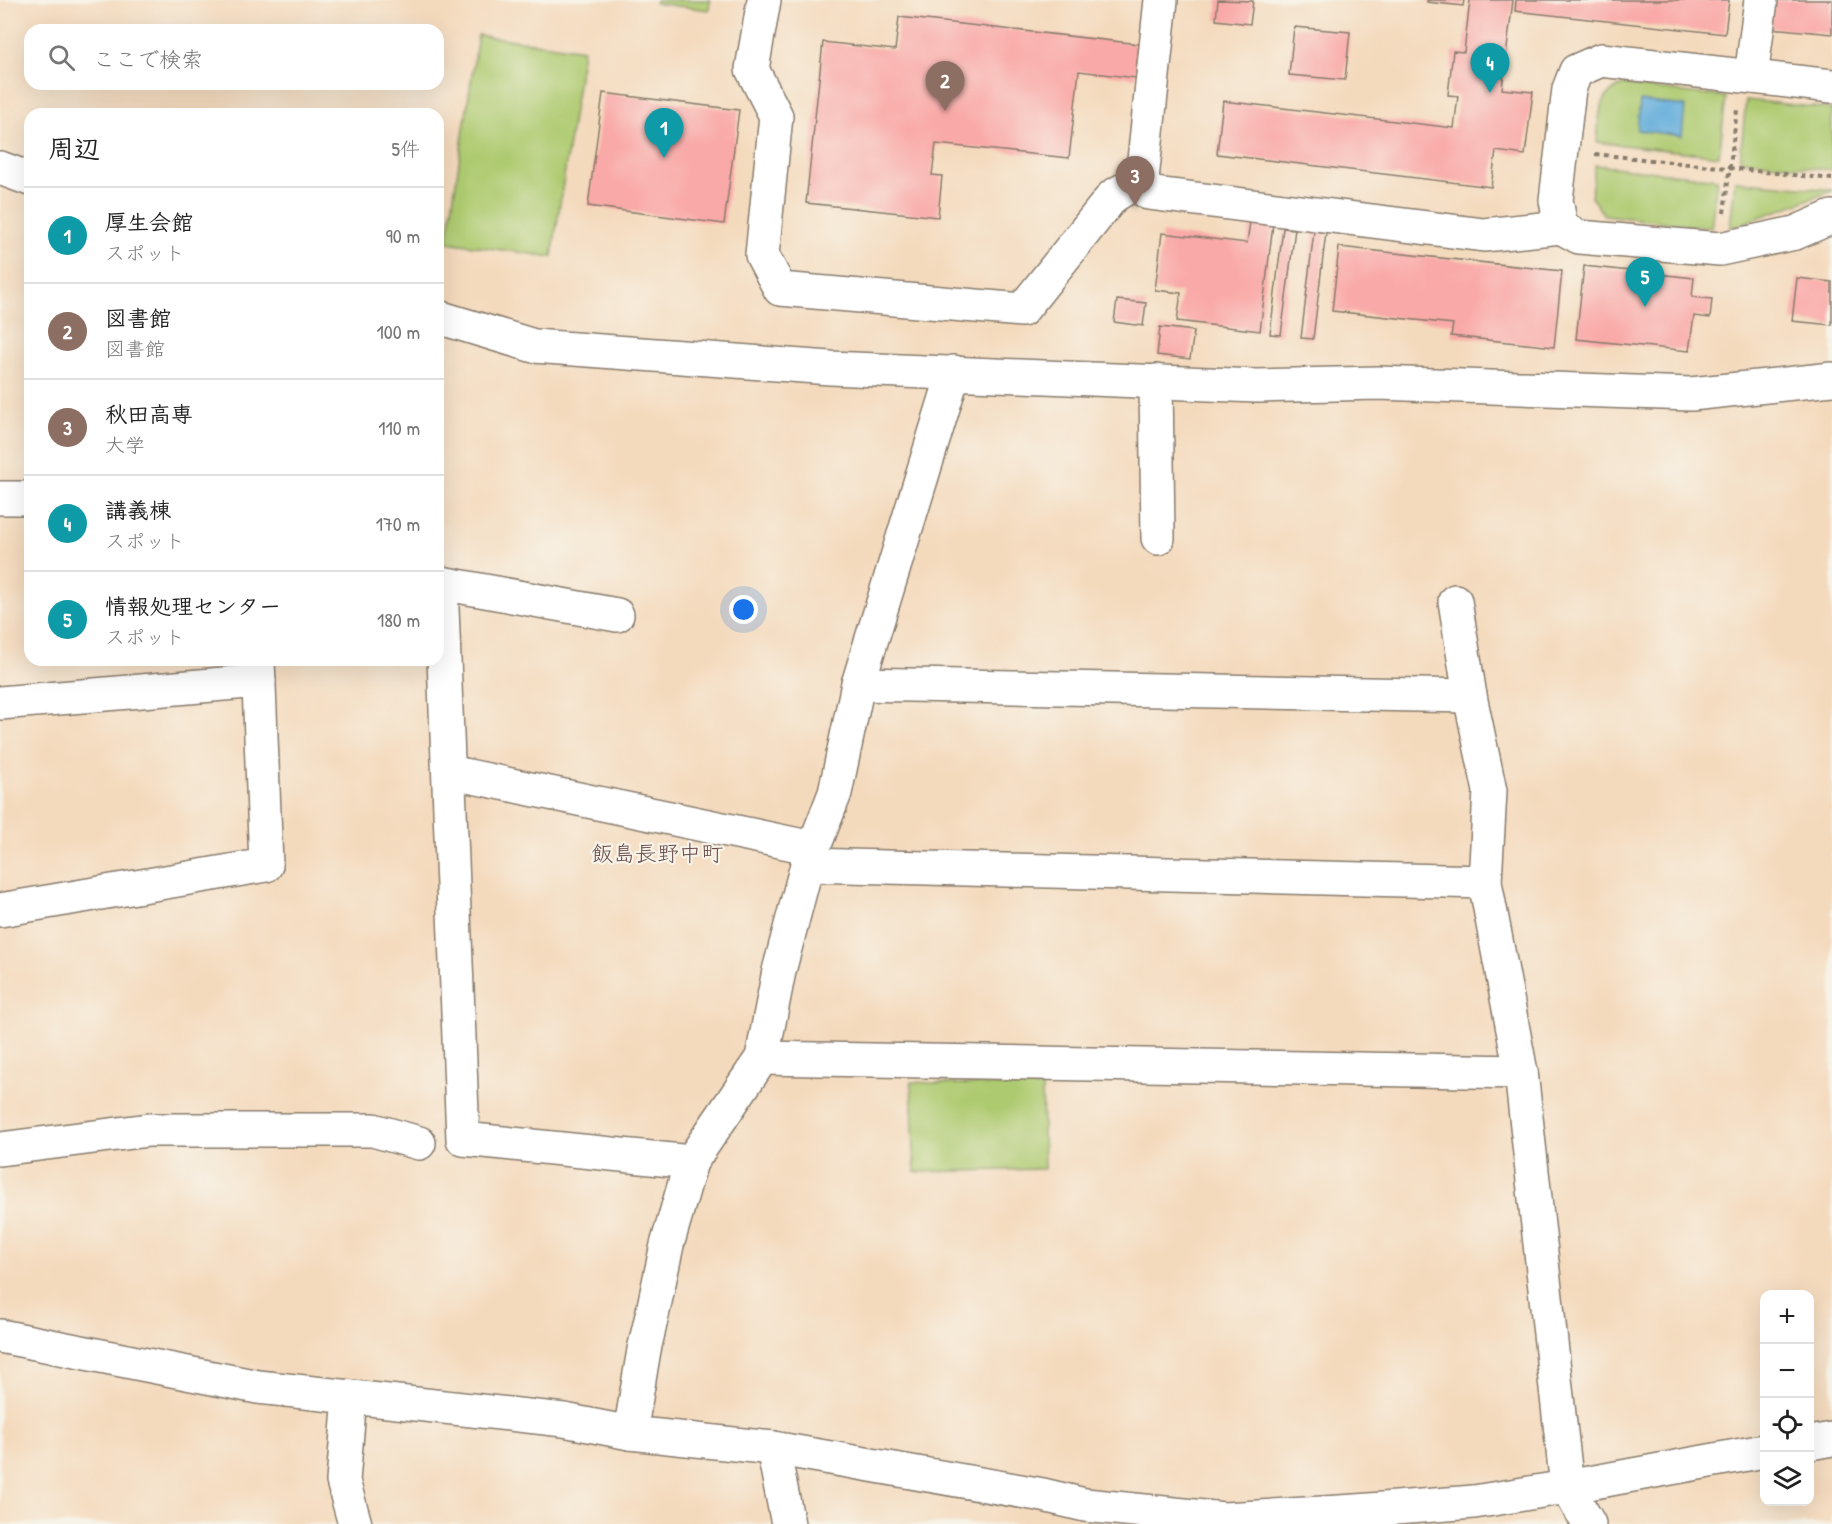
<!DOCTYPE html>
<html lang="ja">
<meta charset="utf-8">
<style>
:root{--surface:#fff;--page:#f6f6f6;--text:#222;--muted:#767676;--line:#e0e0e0;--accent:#d1495b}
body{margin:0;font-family:"Patrick Hand","Klee One",sans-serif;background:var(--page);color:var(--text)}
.controls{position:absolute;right:18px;bottom:18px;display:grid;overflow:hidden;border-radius:12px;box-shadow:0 6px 24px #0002}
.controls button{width:54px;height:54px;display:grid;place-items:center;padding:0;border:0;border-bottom:2px solid var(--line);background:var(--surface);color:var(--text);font:30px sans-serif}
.you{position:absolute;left:744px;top:610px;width:21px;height:21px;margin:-15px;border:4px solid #fff;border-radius:50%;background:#1a73e8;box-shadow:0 0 0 9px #1a73e833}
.badge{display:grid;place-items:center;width:39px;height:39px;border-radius:50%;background:var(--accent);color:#fff;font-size:20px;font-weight:700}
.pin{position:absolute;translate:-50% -50px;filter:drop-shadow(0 2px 3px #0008)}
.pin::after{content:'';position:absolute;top:32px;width:21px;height:18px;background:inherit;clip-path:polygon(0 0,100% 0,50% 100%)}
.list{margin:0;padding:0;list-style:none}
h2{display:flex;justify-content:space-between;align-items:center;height:78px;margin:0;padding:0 24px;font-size:26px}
h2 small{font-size:20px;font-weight:400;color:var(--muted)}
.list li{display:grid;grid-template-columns:39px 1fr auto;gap:18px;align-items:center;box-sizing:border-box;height:96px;padding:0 24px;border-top:2px solid var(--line)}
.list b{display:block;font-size:22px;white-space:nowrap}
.list p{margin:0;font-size:20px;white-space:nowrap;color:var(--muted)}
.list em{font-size:20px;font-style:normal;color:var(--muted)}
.icon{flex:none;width:33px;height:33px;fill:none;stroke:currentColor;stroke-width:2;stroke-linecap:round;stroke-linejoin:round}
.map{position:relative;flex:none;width:1832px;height:1524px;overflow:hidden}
.search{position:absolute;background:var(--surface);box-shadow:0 6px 24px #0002;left:24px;top:24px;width:420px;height:66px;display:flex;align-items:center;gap:15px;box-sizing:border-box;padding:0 21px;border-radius:18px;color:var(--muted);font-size:22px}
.panel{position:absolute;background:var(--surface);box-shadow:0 6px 24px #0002;left:24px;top:108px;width:420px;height:558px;border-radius:18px}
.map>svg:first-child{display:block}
.green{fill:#aeca70;stroke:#657346;stroke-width:1.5}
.water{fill:#64addb;stroke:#40647c;stroke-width:1.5}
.building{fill:#f9a9a7}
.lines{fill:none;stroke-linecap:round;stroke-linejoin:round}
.minor-casing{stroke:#887b6c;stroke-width:36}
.path{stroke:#887b6c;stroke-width:4;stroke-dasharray:4.5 4.5;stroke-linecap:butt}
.minor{stroke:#fff;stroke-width:33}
.labels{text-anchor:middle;stroke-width:4.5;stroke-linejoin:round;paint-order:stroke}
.quarter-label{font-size:22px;fill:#694d4d;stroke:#f7f3e8}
</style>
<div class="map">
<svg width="1832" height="1524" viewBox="0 0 1832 1524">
<rect width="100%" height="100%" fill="#f7f3e8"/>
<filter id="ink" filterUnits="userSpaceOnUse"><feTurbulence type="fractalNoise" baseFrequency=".0167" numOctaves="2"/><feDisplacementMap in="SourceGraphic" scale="12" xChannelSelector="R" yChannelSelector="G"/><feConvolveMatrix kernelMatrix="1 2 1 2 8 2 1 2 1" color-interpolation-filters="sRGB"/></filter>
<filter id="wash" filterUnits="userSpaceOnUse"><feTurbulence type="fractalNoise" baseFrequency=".008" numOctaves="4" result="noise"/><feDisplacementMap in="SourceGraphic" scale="24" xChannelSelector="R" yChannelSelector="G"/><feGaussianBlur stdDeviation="1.35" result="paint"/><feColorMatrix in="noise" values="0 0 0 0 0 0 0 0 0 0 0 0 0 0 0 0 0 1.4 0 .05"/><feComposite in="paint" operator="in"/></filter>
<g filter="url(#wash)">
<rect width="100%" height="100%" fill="#f4dabd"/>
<g class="green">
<polygon points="656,0 710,0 709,10 655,3"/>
<polygon points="478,35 583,50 552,257 447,242"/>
<path d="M1623,85L1726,97L1719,156L1597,142C1600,117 1596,96 1623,85Z"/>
<polygon points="1746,100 1832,109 1832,170 1740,160"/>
<polygon points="1595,165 1717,179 1711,228 1604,215 1591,197"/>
<polygon points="1735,181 1832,190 1832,191 1730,228"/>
<polygon points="911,1082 1042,1087 1044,1169 915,1172"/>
</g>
<polygon class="water" points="1640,101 1685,106 1682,136 1637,130"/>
<g id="blocks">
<g class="building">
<polygon points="1218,0 1253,1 1250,24 1216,20"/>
<polygon points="1427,0 1464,0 1463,6 1427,2"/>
<polygon points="1470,0 1513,0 1502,89 1533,92 1525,155 1496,151 1491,187 1217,154 1223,101 1454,128 1458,96 1448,95 1453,51 1464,52"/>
<polygon points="1516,0 1729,0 1725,34 1515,11"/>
<polygon points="1773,0 1832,0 1832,34 1770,28"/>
<polygon points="899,17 1139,44 1136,78 1079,71 1069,158 936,144 932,175 942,176 938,217 806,203 823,42 895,50"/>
<polygon points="1294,27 1350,32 1345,80 1289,75"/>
<polygon points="603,93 739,110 724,224 588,206"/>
<polygon points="1250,222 1273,224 1260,331 1177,321 1181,293 1155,290 1162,233 1247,243"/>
<polygon points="1283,228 1295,229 1281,335 1270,334"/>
<polygon points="1314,231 1326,232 1313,339 1301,338"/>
<polygon points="1339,247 1562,271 1554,347 1451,336 1453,324 1332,311"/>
<polygon points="1584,266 1694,278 1692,297 1712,299 1710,318 1694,316 1689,351 1576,339"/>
<polygon points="1797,278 1832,282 1832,325 1792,321"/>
<polygon points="1117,300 1146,303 1143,326 1114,322"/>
<polygon points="1160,327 1194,331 1190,359 1157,355"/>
</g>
</g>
</g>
<g filter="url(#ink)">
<use href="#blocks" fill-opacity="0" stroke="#887b6c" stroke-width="1.5"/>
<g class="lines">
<defs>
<g id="minor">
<polyline points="764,0 752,69 776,116 762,255 780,289 1022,310 1113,196 1142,179"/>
<polyline points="1161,0 1142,179 1148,193 1484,235 1561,227"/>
<polyline points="1751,77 1761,0"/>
<polyline points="1832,86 1601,60 1576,71 1569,89 1556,200 1561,227 1579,237 1720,249 1795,233 1832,217"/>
<polyline points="0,168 30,179"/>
<polyline points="438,317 534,346 830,368 1256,386 1378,383 1691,394 1832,379"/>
<polyline points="1156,381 1158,538"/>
<polyline points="0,498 30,498"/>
<polyline points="1455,601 1470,696"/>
<polyline points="617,615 441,583 463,1139 691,1162"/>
<polyline points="858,684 1470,696 1490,791 1485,882 1521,1072 1567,1487 1589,1524"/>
<polyline points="0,703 259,681"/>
<polyline points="449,772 813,848"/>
<polyline points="807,865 1485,882"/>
<polyline points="0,910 266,865 258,660"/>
<polyline points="762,1058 1521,1072"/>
<polyline points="0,1149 149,1130 373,1130 419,1143"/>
<polyline points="0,1336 258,1387 564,1420 630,1433 773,1448 1043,1495 1085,1505 1224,1519 1356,1511 1474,1502 1567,1487 1764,1451"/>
<polyline points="350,1397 343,1481 355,1524"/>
<polyline points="630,1433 644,1350 653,1311 667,1245 691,1162 762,1058 779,971 807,865 835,793 858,684 954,372"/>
<polyline points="1810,1443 1832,1439"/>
<polyline points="773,1448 788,1524"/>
</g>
</defs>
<use href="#minor" class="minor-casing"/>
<g class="path">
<polyline points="1595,154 1832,179"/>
<polyline points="1724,213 1737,110"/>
</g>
<use href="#minor" class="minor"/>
</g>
</g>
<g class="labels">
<g class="quarter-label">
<text x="657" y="861">飯島長野中町</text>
</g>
</g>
</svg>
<div class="controls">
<button>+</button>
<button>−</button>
<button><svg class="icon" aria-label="locate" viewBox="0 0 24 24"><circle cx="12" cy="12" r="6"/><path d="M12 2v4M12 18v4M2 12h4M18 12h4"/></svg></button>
<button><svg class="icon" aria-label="layers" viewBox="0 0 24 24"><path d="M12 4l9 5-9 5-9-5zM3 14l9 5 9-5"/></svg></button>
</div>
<div class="you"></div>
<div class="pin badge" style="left:664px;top:158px;background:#0f9aa8">1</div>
<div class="pin badge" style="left:945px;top:111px;background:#8d6e63">2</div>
<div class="pin badge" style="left:1135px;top:206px;background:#8d6e63">3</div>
<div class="pin badge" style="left:1490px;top:93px;background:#0f9aa8">4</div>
<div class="pin badge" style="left:1645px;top:307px;background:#0f9aa8">5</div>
<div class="search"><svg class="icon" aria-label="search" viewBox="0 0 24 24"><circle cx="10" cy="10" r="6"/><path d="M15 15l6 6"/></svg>ここで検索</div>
<section class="panel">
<h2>周辺<small>5件</small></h2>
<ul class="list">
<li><span class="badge" style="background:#0f9aa8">1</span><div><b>厚生会館</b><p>スポット</p></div><em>90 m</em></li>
<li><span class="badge" style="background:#8d6e63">2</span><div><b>図書館</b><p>図書館</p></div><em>100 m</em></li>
<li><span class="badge" style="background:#8d6e63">3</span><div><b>秋田高専</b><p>大学</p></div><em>110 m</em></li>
<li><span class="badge" style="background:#0f9aa8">4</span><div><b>講義棟</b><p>スポット</p></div><em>170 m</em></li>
<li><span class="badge" style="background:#0f9aa8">5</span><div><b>情報処理センター</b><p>スポット</p></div><em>180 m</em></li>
</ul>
</section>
</div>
